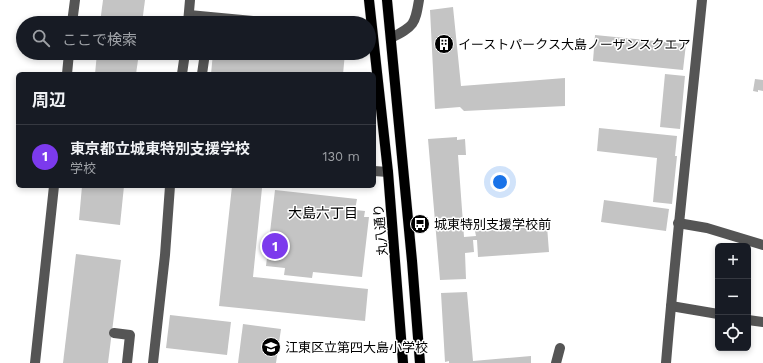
<!DOCTYPE html>
<html lang="ja">
<meta charset="utf-8">
<style>
:root{--surface:#171b24;--page:#20242c;--text:#f1f3f6;--muted:#9ea1a6;--line:#363941;--accent:#7c3aed}
body{margin:0;font-family:"Work Sans","Noto Sans JP",sans-serif;background:var(--page);color:var(--text)}
.controls{position:absolute;right:12px;bottom:12px;display:grid;overflow:hidden;border-radius:6px;box-shadow:0 2px 6px #0003}
.controls button{width:36px;height:36px;display:grid;place-items:center;padding:0;border:0;border-bottom:1px solid var(--line);background:var(--surface);color:var(--text);font:20px sans-serif}
.you{position:absolute;left:500px;top:182px;width:14px;height:14px;margin:-10px;border:3px solid #fff;border-radius:50%;background:#1a73e8;box-shadow:0 0 0 6px #1a73e833}
.badge{display:grid;place-items:center;width:26px;height:26px;border-radius:50%;background:var(--accent);color:#fff;font-size:13px;font-weight:700}
.pin{position:absolute;translate:-50% -50%;border:2px solid #fff;box-shadow:0 1px 4px #0006}
.list{margin:0;padding:0;list-style:none}
h2{display:flex;justify-content:space-between;align-items:center;height:52px;margin:0;padding:0 16px;font-size:17px}
h2 small{font-size:13px;font-weight:400;color:var(--muted)}
.list li{display:grid;grid-template-columns:26px 1fr auto;gap:12px;align-items:center;box-sizing:border-box;height:64px;padding:0 16px;border-top:1px solid var(--line)}
.list b{display:block;font-size:15px;white-space:nowrap}
.list p{margin:0;font-size:13px;white-space:nowrap;color:var(--muted)}
.list em{font-size:13px;font-style:normal;color:var(--muted)}
.icon{flex:none;width:22px;height:22px;fill:none;stroke:currentColor;stroke-width:2;stroke-linecap:round;stroke-linejoin:round}
.map{position:relative;flex:none;width:763px;height:363px;overflow:hidden}
.search{position:absolute;background:var(--surface);box-shadow:0 2px 6px #0003;left:16px;top:16px;width:360px;height:44px;display:flex;align-items:center;gap:10px;box-sizing:border-box;padding:0 14px;border-radius:22px;color:var(--muted);font-size:15px}
.panel{position:absolute;background:var(--surface);box-shadow:0 2px 6px #0003;left:16px;top:72px;width:360px;height:116px;border-radius:6px}
.map>svg:first-child{display:block}
.building{fill:#c4c4c4}
.lines{fill:none;stroke-linecap:round;stroke-linejoin:round}
.major-casing{stroke:#dbdbdb;stroke-width:11}
.minor{stroke:#555;stroke-width:10}
.major{stroke:#000;stroke-width:10}
.labels{text-anchor:middle;stroke-width:3;stroke-linejoin:round;paint-order:stroke}
.poi-label{font-size:13px;fill:#000;stroke:#fff;text-anchor:start}
.street-label{font-size:13px;fill:#000;stroke:#fff}
.neighbourhood-label{font-size:14px;fill:#000;stroke:#fff}
</style>
<div class="map">
<svg width="763" height="363" viewBox="0 0 763 363">
<rect width="100%" height="100%" fill="#fff"/>
<g class="building">
<polygon points="103,0 145,0 142,23 100,23"/>
<polygon points="453,7 461,86 565,78 565,106 464,111 460,107 435,109 430,10"/>
<polygon points="595,35 686,44 683,70 593,61"/>
<polygon points="97,53 139,53 136,74 95,74"/>
<polygon points="213,53 345,53 343,74 211,74"/>
<polygon points="665,74 685,76 680,129 660,127"/>
<polygon points="755,79 763,80 763,91 758,90 758,92 753,91"/>
<polygon points="599,128 677,136 675,156 677,156 672,204 653,202 657,158 597,151"/>
<polygon points="457,137 457,140 465,139 466,155 458,155 464,237 476,236 475,231 547,226 549,252 478,257 477,240 473,240 474,252 465,253 466,279 440,280 428,139"/>
<polygon points="82,186 124,186 120,225 79,220"/>
<polygon points="232,186 262,188 253,277 368,289 365,321 219,306"/>
<polygon points="275,190 357,199 355,210 365,211 364,217 369,217 362,277 313,272 312,278 284,275 285,268 266,266"/>
<polygon points="604,200 669,209 666,231 601,222"/>
<polygon points="76,254 121,260 108,363 63,363"/>
<polygon points="467,292 473,361 531,356 531,363 449,363 449,361 445,362 441,293"/>
<polygon points="170,315 231,322 227,355 166,348"/>
<polygon points="243,324 281,329 276,363 238,363"/>
</g>
<g class="lines">
<defs>
<g id="major">
<polyline points="369,0 388,172 403,363"/>
<polyline points="387,0 412,261 420,363"/>
</g>
</defs>
<use href="#major" class="major-casing"/>
<g class="minor">
<polyline points="189,15 273,23"/>
<polyline points="72,23 75,0"/>
<polyline points="188,23 190,0"/>
<path d="M391,38C414,26 415,25 419,0"/>
<polyline points="67,74 69,53"/>
<polyline points="182,74 185,53"/>
<polyline points="202,74 205,53"/>
<polyline points="374,171 388,172"/>
<polyline points="678,223 707,228 763,245"/>
<polyline points="671,306 718,314"/>
<polyline points="748,320 763,322"/>
<polyline points="114,333 130,335 127,363"/>
<polyline points="35,363 54,186"/>
<polyline points="153,363 165,255 170,186"/>
<polyline points="556,363 560,348"/>
<path d="M666,363C676,242 690,121 702,0"/>
</g>
<use href="#major" class="major"/>
</g>
<defs>
<symbol id="building-disc" viewBox="-11 -11 22 22"><circle r="9.5" fill="#000" stroke="#fff"/><path d="M-4-6H4V6H1V3H-1V6H-4ZM-2.5-4.3h1.7v1.8h-1.7ZM.8-4.3h1.7v1.8H.8ZM-2.5-1h1.7V.8h-1.7ZM.8-1h1.7V.8H.8Z" fill="#fff"/></symbol>
<symbol id="bus-disc" viewBox="-11 -11 22 22"><circle r="9.5" fill="#000" stroke="#fff"/><path d="M-5-6H5V4H4V6H2V4H-2V6H-4V4H-5ZM-3.5-4V0h7V-4ZM-3.5 1.2v1.5H-2V1.2ZM2 1.2v1.5H3.5V1.2Z" fill="#fff"/></symbol>
<symbol id="school-disc" viewBox="-11 -11 22 22"><circle r="9.5" fill="#000" stroke="#fff"/><path d="M0-5L7-2L0 1L-7-2ZM-4 1L0 2.5L4 1V4Q0 6-4 4Z" fill="#fff"/></symbol>
</defs>
<g fill-rule="evenodd">
<use href="#building-disc" x="433" y="33" width="22" height="22"/>
<use href="#bus-disc" x="409" y="213" width="22" height="22"/>
<use href="#school-disc" x="260" y="336" width="22" height="22"/>
</g>
<g class="labels">
<g class="poi-label">
<text x="458" y="49">イーストパークス大島ノーザンスクエア</text>
<text x="434" y="229">城東特別支援学校前</text>
<text x="285" y="352">江東区立第四大島小学校</text>
</g>
<g class="street-label">
<text transform="translate(380 230) rotate(-95)" y="5">丸八通り</text>
</g>
<g class="neighbourhood-label">
<text x="323" y="218">大島六丁目</text>
</g>
</g>
</svg>
<div class="controls">
<button>+</button>
<button>−</button>
<button><svg class="icon" aria-label="locate" viewBox="0 0 24 24"><circle cx="12" cy="12" r="6"/><path d="M12 2v4M12 18v4M2 12h4M18 12h4"/></svg></button>
</div>
<div class="you"></div>
<div class="pin badge" style="left:275px;top:246px">1</div>
<div class="search"><svg class="icon" aria-label="search" viewBox="0 0 24 24"><circle cx="10" cy="10" r="6"/><path d="M15 15l6 6"/></svg>ここで検索</div>
<section class="panel">
<h2>周辺<small></small></h2>
<ul class="list">
<li><span class="badge">1</span><div><b>東京都立城東特別支援学校</b><p>学校</p></div><em>130 m</em></li>
</ul>
</section>
</div>
